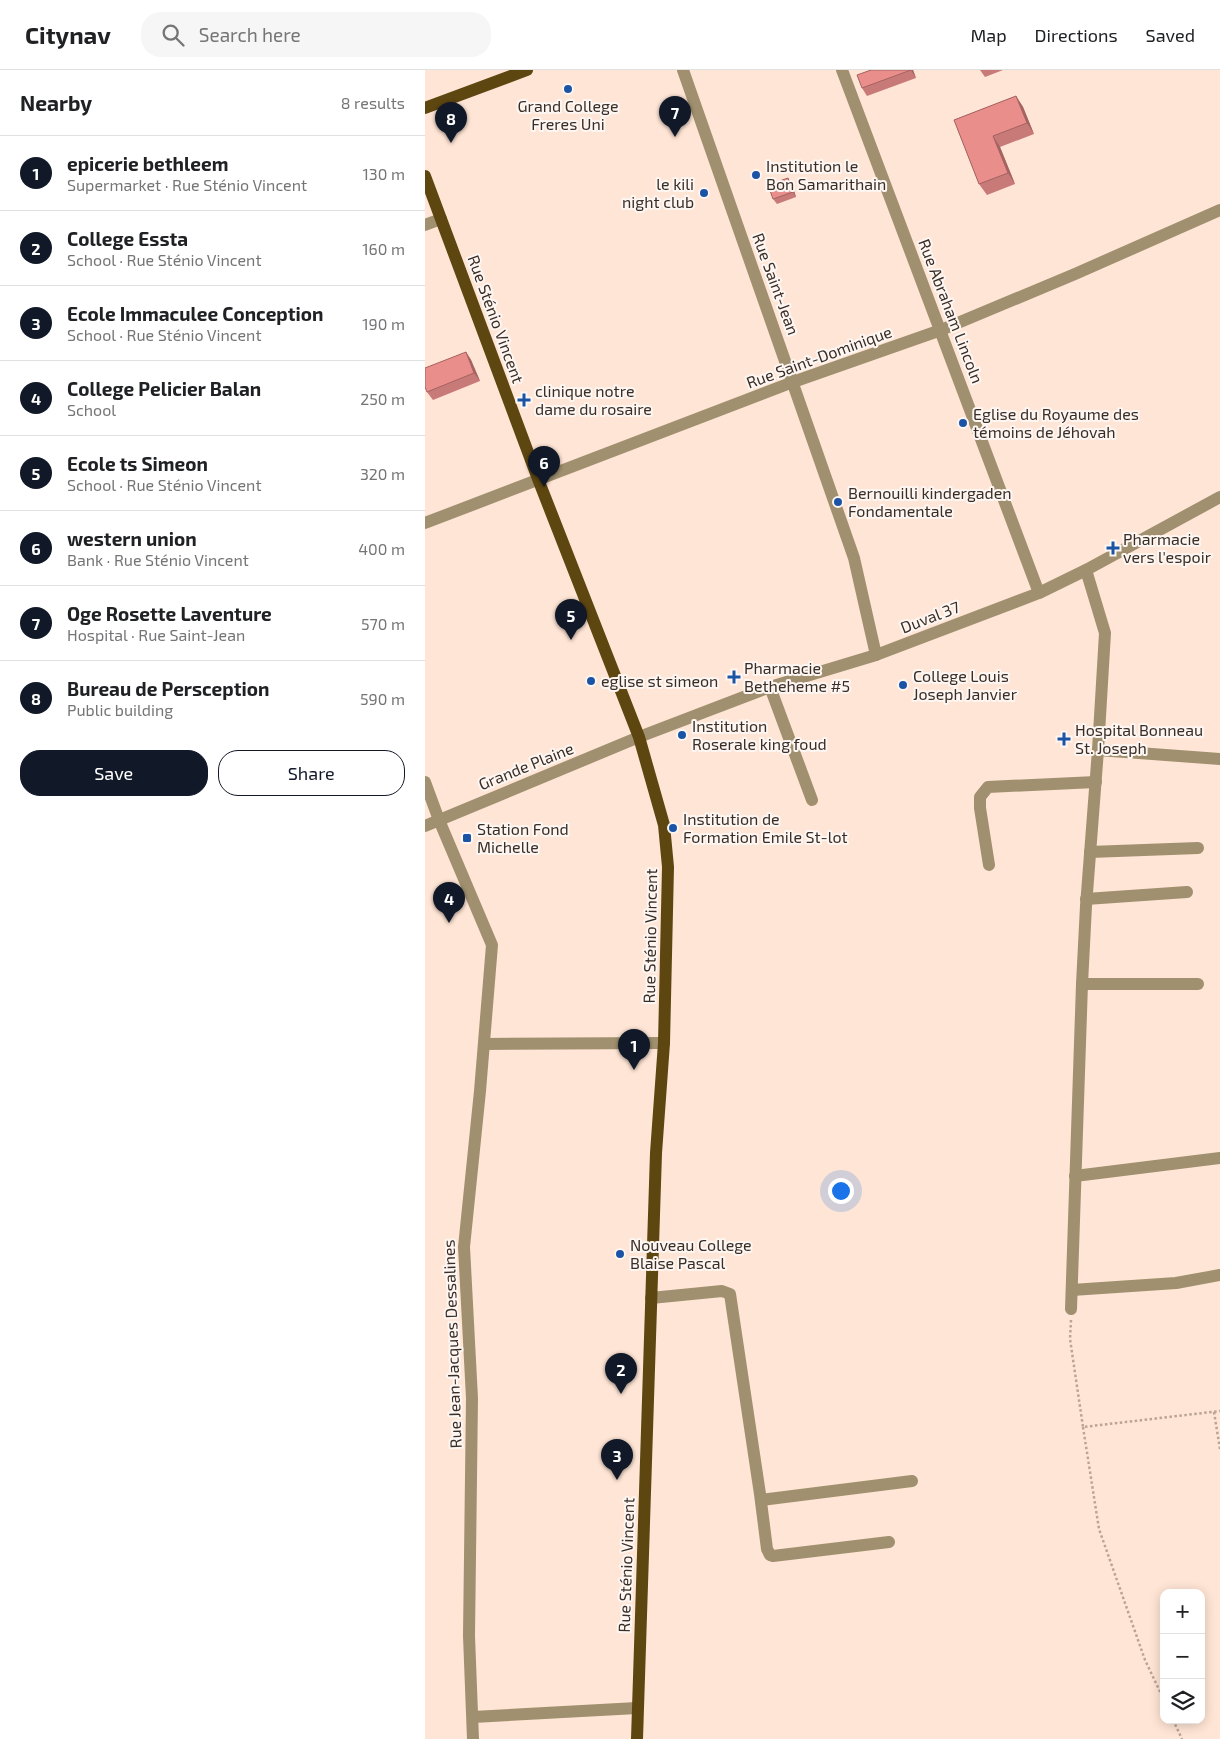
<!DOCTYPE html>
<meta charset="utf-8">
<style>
:root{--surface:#fff;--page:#f6f6f6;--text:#202124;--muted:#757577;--line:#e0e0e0;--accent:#111827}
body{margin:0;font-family:"Exo 2",sans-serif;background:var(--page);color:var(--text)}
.controls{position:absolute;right:15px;bottom:15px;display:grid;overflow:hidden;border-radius:10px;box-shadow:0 2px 12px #0003}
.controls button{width:45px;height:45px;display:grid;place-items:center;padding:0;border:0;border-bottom:1px solid var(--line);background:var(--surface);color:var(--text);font:25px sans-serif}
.you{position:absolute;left:415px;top:1120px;width:18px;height:18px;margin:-12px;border:4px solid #fff;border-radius:50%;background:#1a73e8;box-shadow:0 0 0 8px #1a73e833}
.badge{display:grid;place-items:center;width:32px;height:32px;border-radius:50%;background:var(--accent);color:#fff;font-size:16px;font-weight:700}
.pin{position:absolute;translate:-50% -41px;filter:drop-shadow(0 1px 2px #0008)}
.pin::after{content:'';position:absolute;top:26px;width:18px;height:15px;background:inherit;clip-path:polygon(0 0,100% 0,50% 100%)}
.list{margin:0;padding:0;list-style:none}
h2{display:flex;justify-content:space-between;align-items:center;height:65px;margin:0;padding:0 20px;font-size:21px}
h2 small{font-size:16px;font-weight:400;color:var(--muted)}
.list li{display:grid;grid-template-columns:32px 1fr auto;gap:15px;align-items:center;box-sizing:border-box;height:75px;padding:0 20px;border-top:1px solid var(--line)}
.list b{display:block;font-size:19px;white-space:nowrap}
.list p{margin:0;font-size:16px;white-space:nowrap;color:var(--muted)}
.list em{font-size:16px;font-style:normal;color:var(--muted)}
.actions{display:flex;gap:10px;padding:15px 20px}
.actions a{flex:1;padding:11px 0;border:1px solid var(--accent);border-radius:20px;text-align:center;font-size:18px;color:var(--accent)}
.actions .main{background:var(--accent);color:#fff}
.icon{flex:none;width:28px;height:28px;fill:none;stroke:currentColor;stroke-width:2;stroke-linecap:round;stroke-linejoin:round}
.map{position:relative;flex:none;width:795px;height:1669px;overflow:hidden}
header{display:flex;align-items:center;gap:30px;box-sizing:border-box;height:70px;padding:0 25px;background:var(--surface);border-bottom:1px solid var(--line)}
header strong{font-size:24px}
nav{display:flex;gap:28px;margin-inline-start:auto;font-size:18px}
.search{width:350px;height:45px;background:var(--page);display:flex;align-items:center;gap:12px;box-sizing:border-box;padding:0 18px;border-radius:20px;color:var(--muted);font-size:19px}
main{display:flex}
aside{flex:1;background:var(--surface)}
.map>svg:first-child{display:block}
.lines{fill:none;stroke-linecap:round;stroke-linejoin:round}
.path{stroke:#b9a497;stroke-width:2.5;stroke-dasharray:2.5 2.5;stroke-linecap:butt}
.minor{stroke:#a0906f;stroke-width:12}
.major{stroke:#5e4610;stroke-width:12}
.wall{fill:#c87a78}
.shaded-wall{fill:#a36361}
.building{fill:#e98e8b;stroke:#a36361}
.poi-dot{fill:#1b54a5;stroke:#fdf6f2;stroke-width:2}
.labels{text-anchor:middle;stroke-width:4;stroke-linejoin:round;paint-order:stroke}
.poi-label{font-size:16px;fill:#392d25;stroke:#fdf6f2;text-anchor:start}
.street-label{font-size:16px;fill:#392d25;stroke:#fdf6f2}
</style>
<header>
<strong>Citynav</strong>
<div class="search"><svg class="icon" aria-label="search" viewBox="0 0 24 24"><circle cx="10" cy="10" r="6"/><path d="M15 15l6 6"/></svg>Search here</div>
<nav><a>Map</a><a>Directions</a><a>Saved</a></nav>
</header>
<main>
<aside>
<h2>Nearby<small>8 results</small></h2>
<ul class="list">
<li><span class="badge">1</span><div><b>epicerie bethleem</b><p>Supermarket · Rue Sténio Vincent</p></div><em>130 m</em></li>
<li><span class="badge">2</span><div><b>College Essta</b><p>School · Rue Sténio Vincent</p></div><em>160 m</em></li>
<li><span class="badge">3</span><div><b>Ecole Immaculee Conception</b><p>School · Rue Sténio Vincent</p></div><em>190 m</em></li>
<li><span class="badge">4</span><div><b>College Pelicier Balan</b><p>School</p></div><em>250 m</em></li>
<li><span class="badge">5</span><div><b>Ecole ts Simeon</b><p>School · Rue Sténio Vincent</p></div><em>320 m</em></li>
<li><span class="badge">6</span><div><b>western union</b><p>Bank · Rue Sténio Vincent</p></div><em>400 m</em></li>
<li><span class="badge">7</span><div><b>Oge Rosette Laventure</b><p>Hospital · Rue Saint-Jean</p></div><em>570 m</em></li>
<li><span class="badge">8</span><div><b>Bureau de Persception</b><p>Public building</p></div><em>590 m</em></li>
</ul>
<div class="actions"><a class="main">Save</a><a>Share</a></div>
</aside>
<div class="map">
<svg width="795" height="1669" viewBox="0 0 795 1669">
<rect width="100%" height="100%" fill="#ffe5d5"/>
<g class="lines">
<g class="path">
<polyline points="646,1250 645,1269 658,1357 795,1341"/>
<polyline points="789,1342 795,1379"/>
<polyline points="658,1357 674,1459 720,1590 739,1630"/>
<polyline points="748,1650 757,1669"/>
</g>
<g class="minor">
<polyline points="258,0 429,488 451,585"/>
<polyline points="417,0 614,523"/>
<polyline points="0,155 16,149"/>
<polyline points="0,453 368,312 516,260 650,204 795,140"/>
<polyline points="345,617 387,730"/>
<polyline points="673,680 795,689"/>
<polyline points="0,712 14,750 67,875 55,1021 39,1177 47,1328 44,1566 48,1669"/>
<polyline points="0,756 214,667 345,617 451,585 614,523 661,500 795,427"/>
<polyline points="665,782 773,778"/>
<polyline points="564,795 555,738 555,727 563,717 671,712"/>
<polyline points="661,829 762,822"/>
<polyline points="657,914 773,914"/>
<polyline points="59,974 239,973"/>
<polyline points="650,1106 795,1088"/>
<polyline points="647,1220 751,1213 795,1205"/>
<polyline points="226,1228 297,1221 305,1224 335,1424 342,1479 345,1485 348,1486 464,1472"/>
<polyline points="646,1239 657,914 661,836 673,680 680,563 661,500"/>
<polyline points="336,1430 487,1411"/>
<polyline points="48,1647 212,1638"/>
</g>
<g class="major">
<polyline points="0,38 102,0"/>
<polyline points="0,106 113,409 214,667 239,755 243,797 239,973 231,1083 212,1669"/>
</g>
</g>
<g class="wall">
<polygon points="446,0 488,0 491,8 442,26 437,18"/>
<polygon points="555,0 578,0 560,7"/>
<polygon points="591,26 598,37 609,64 575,77 590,114 562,125 554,114 529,50"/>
<polygon points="367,114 371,127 352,134 348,129"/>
<polygon points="41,282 46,290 55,311 8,330 2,322"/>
</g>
<g class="shaded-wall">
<polygon points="486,0 488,0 491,8"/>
<polygon points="591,26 598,37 609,64 602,53"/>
<polygon points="568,66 575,77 590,114 583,103"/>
<polygon points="363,108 367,114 371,127 368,122"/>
<polygon points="41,282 46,290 55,311 49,303"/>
</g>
<g class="building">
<polygon points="446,0 486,0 437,18 432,5"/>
<polygon points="591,26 602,53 568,66 583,103 554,114 529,50"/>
<polygon points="363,108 368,122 348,129 343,115"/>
<polygon points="41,282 49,303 2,322 0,317 0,298"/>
</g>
<g class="poi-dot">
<circle cx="143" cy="19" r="5"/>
<circle cx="331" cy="105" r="5"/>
<circle cx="279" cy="123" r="5"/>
<path d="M96.5 322.5h5v5h5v5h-5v5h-5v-5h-5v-5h5z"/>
<circle cx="538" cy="353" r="5"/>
<circle cx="413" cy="432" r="5"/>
<path d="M685.5 470.5h5v5h5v5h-5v5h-5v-5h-5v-5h5z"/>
<path d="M306.5 599.5h5v5h5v5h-5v5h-5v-5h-5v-5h5z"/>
<circle cx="166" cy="611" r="5"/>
<circle cx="478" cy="615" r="5"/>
<circle cx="257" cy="665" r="5"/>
<path d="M636.5 661.5h5v5h5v5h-5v5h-5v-5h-5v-5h5z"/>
<circle cx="248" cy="758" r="5"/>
<rect x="37" y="763" width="10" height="10" rx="2.5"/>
<circle cx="195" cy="1184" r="5"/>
</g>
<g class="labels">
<g class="poi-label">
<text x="143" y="42" text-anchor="middle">Grand College<tspan x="143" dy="18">Freres Uni</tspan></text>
<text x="341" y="102">Institution le<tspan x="341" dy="18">Bon Samarithain</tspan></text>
<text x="269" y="120" text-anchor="end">le kili<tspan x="269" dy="18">night club</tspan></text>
<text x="110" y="327">clinique notre<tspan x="110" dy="18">dame du rosaire</tspan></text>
<text x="548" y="350">Eglise du Royaume des<tspan x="548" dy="18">témoins de Jéhovah</tspan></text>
<text x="423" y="429">Bernouilli kindergaden<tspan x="423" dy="18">Fondamentale</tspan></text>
<text x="698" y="475">Pharmacie<tspan x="698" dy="18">vers l'espoir</tspan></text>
<text x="319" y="604">Pharmacie<tspan x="319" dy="18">Betheheme #5</tspan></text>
<text x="488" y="612">College Louis<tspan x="488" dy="18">Joseph Janvier</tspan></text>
<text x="176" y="617">eglise st simeon</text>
<text x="267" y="662">Institution<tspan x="267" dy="18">Roserale king foud</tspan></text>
<text x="650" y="666">Hospital Bonneau<tspan x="650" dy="18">St. Joseph</tspan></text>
<text x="258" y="755">Institution de<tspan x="258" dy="18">Formation Emile St-lot</tspan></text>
<text x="52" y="765">Station Fond<tspan x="52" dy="18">Michelle</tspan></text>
<text x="205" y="1181">Nouveau College<tspan x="205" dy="18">Blaise Pascal</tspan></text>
</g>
<g class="street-label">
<text transform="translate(351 214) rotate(70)" y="6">Rue Saint-Jean</text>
<text transform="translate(526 241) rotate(69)" y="6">Rue Abraham Lincoln</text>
<text transform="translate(71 249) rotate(70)" y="6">Rue Sténio Vincent</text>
<text transform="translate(394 287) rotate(-20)" y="6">Rue Saint-Dominique</text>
<text transform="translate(505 547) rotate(-21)" y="6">Duval 37</text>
<text transform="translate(101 696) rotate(-22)" y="6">Grande Plaine</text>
<text transform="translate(225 866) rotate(-89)" y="6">Rue Sténio Vincent</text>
<text transform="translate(27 1274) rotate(-92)" y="6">Rue Jean-Jacques Dessalines</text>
<text transform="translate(201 1495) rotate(-88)" y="6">Rue Sténio Vincent</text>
</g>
</g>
</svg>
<div class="controls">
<button>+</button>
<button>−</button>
<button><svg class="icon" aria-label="layers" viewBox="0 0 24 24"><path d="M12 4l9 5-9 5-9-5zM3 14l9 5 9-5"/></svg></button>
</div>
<div class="you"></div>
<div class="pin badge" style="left:209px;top:1000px">1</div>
<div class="pin badge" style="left:196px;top:1324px">2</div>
<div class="pin badge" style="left:192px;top:1410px">3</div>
<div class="pin badge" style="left:24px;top:853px">4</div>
<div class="pin badge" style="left:146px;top:570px">5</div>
<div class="pin badge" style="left:119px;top:417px">6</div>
<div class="pin badge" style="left:250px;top:67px">7</div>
<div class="pin badge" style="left:26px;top:73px">8</div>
</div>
</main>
